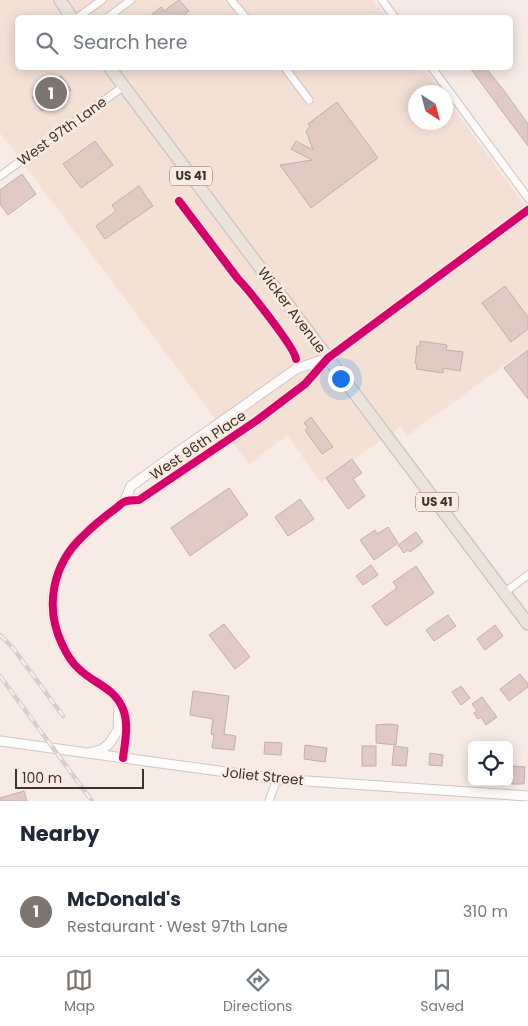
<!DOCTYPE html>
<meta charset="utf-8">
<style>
:root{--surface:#fff;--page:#f6f6f7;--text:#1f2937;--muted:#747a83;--line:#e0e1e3;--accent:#7d756f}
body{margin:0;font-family:Poppins,sans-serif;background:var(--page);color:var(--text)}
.controls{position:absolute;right:15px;bottom:15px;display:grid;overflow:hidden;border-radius:8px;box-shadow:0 2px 12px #0003}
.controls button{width:45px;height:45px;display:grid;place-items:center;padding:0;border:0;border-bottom:1px solid var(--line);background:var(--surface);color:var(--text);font:25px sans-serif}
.compass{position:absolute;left:408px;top:85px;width:45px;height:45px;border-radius:50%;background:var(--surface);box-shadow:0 2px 12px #0003;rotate:144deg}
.scale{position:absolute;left:15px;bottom:12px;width:129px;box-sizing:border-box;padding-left:5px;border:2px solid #3c3530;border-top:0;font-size:14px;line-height:18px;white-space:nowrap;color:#3c3530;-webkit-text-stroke:4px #fceadf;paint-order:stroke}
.you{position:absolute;left:340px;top:378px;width:18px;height:18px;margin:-12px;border:4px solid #fff;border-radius:50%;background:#1a73e8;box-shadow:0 0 0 8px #1a73e833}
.badge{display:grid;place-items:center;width:32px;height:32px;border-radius:50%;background:var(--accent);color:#fff;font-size:16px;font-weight:700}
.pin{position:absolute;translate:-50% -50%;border:2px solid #fff;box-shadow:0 1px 5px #0006}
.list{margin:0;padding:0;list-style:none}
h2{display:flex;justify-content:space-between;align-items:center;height:65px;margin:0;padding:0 20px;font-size:21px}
h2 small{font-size:16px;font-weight:400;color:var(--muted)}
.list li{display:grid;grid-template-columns:32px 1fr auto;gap:15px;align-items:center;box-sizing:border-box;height:90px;padding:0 20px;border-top:1px solid var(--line)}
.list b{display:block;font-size:19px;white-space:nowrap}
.list p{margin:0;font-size:16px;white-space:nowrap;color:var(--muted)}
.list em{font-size:16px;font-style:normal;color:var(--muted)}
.icon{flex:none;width:28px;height:28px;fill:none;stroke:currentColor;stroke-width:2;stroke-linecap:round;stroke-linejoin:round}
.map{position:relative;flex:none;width:528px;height:801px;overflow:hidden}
.search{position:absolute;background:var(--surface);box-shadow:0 2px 12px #0003;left:15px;right:15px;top:15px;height:55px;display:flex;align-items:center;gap:12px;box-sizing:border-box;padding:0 18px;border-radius:8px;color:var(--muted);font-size:19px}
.sheet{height:155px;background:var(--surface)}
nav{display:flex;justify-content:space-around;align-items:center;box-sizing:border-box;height:70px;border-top:1px solid var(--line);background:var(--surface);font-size:14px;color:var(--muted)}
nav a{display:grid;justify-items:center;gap:2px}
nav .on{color:var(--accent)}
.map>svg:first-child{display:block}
.built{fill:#f4e1d6}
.building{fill:#e1c9c4;stroke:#bcb3b0}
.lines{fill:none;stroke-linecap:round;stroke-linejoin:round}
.minor-casing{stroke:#cfc7c2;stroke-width:9}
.tertiary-casing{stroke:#cfc7c2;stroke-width:11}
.trunk-casing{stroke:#cdc8c4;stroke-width:14}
.minor{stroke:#fefcfb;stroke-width:7}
.tertiary{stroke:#fefcfb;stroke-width:9}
.trunk{stroke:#eae4db;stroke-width:11}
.rail-casing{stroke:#d3d0ce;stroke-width:4.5}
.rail{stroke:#fceadf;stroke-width:2.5;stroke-dasharray:8;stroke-linecap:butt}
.cycleway-casing{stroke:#fceadf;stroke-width:11}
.cycleway{stroke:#d6006c;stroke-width:8}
.labels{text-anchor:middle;stroke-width:5;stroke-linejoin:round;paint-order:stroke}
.shield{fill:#fceadf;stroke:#766b64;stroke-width:1}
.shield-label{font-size:12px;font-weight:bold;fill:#3c3530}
.street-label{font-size:14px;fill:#3c3530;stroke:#fceadf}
</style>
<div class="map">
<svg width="528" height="801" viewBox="0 0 528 801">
<rect width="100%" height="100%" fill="#f6ebe5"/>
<polygon class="built" points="0,0 373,0 386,17 18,18 18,68 423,68 442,92 416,92 416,122 446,122 446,98 528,210 528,348 407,436 401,426 321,483 287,435 249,464 0,133"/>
<g class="building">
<polygon points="179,0 189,11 181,18 148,18 161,7 164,11"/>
<polygon points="470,68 486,68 505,92 528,124 528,146"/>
<polygon points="61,76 71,90 42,111 32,97"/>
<polygon points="337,102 378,158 311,208 280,165 312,160 291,149 296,141 313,150 306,131 310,127 308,124"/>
<polygon points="95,141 113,165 81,188 63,164"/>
<polygon points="22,174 36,194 8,215 0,204 0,190"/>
<polygon points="139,186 153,206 105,239 96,226 116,211 112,205"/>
<polygon points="505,286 528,317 528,329 511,342 482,303"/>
<polygon points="420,341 447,345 446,350 463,352 460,371 443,368 443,373 416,369 417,364 415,364 417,346 420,346"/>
<polygon points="528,350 528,399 504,368"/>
<polygon points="311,417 333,447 322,454 305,430 308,428 304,423"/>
<polygon points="352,459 362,473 353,479 365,496 348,509 326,478"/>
<polygon points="229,488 248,515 190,556 171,528"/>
<polygon points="300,499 314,519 288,536 275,517"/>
<polygon points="388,527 398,543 374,560 360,540 375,530 377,534"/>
<polygon points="416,532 423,542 410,552 408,550 404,553 398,545"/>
<polygon points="371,565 378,575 363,585 356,576"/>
<polygon points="416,566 434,593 386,626 372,606 397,588 393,582"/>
<polygon points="448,615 456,626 434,641 426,630"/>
<polygon points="224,624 250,657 235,669 209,635"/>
<polygon points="495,625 503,636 485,650 477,639"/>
<polygon points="520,674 528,684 528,687 509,701 500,689"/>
<polygon points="461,686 470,698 461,705 452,692"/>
<polygon points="193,691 229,696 224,734 236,736 234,750 212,748 214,735 211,734 213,719 190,715"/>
<polygon points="482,697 497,717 486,725 481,717 478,719 474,713 477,711 472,704"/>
<polygon points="390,724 398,725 396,745 376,743 376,725"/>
<polygon points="265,742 282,743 281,755 264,754"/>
<polygon points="305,745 327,748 325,762 304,759"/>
<rect x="362" y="746" width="14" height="20"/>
<polygon points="394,746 408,748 406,766 392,765"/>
<polygon points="430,753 443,755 442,766 429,765"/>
<polygon points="513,766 525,767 524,784 512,784"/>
<polygon points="24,791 27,801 0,801 0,798"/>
</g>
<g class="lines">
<defs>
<g id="minor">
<polyline points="231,0 246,18"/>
<polyline points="382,0 395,18"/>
<polyline points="77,18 102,0"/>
<polyline points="107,18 131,0"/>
<polyline points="285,68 309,100"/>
<polyline points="432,68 528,198"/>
<polyline points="0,176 124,86"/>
<polyline points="328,358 528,210"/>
<polyline points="504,593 528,575"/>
<polyline points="269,801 277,779"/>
</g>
<g id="tertiary">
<polyline points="124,502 131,486 178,452 296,369 328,358"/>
<polyline points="0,741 277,779 528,796"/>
<polyline points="92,752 101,750 109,744 118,730 119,704"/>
<path d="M123,758C125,742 129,724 123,709C114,687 94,684 79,669C71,662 66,653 62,644C44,606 53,564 83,536C93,526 104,517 115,509C118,507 121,503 124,502C128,500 135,500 139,500L256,421L305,384L328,358"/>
</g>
<g id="trunk">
<polyline points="60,0 72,18"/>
<polyline points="110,68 528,624"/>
</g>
</defs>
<use href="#minor" class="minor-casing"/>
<use href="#tertiary" class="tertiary-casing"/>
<use href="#trunk" class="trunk-casing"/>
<use href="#minor" class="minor"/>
<use href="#tertiary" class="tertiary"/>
<use href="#trunk" class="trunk"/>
<defs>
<g id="rail">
<polyline points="0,635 13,648 63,716"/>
<polyline points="0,676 92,801"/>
</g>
</defs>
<use href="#rail" class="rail-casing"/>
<use href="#rail" class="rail"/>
<defs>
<g id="cycleway">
<path d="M179,201L238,279C248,289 295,348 296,359"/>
<path d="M123,758C125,742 129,724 123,709C114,687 94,684 79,669C71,662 66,653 62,644C44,606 53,564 83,536C93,526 104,517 115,509C118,507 121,503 124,502C128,500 135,500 139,500L256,421L305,384L328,358L528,210"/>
</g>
</defs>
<use href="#cycleway" class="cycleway-casing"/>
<use href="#cycleway" class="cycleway"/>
</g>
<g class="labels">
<g class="shield">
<rect x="170" y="166.5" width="42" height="19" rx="4"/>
<rect x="416" y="492.5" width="42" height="19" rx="4"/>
</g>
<g class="shield-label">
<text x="191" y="180">US 41</text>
<text x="437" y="506">US 41</text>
</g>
<g class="street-label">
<text transform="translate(62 131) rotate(-36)" y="5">West 97th Lane</text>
<text transform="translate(292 310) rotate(53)" y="5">Wicker Avenue</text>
<text transform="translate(198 445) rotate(-34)" y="5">West 96th Place</text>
<text transform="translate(263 776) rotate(6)" y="5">Joliet Street</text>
</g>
</g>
</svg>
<div class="controls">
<button><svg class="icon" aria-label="locate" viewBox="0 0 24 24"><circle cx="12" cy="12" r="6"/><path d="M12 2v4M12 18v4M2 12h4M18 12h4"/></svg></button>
</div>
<svg class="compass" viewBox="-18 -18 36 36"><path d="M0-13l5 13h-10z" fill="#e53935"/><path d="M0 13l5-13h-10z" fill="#747a83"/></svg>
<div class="scale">100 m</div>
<div class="you"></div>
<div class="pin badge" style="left:51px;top:93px">1</div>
<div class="search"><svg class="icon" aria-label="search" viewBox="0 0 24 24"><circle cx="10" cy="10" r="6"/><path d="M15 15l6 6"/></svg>Search here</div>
</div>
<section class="sheet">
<h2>Nearby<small></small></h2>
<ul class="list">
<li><span class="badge">1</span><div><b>McDonald's</b><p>Restaurant · West 97th Lane</p></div><em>310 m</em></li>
</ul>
</section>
<nav>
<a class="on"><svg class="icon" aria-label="map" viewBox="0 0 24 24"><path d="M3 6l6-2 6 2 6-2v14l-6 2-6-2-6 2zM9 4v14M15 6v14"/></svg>Map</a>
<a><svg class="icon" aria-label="directions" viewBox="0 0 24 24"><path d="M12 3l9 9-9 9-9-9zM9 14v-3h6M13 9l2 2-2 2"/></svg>Directions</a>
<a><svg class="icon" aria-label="saved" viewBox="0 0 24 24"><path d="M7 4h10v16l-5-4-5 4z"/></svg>Saved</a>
</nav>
